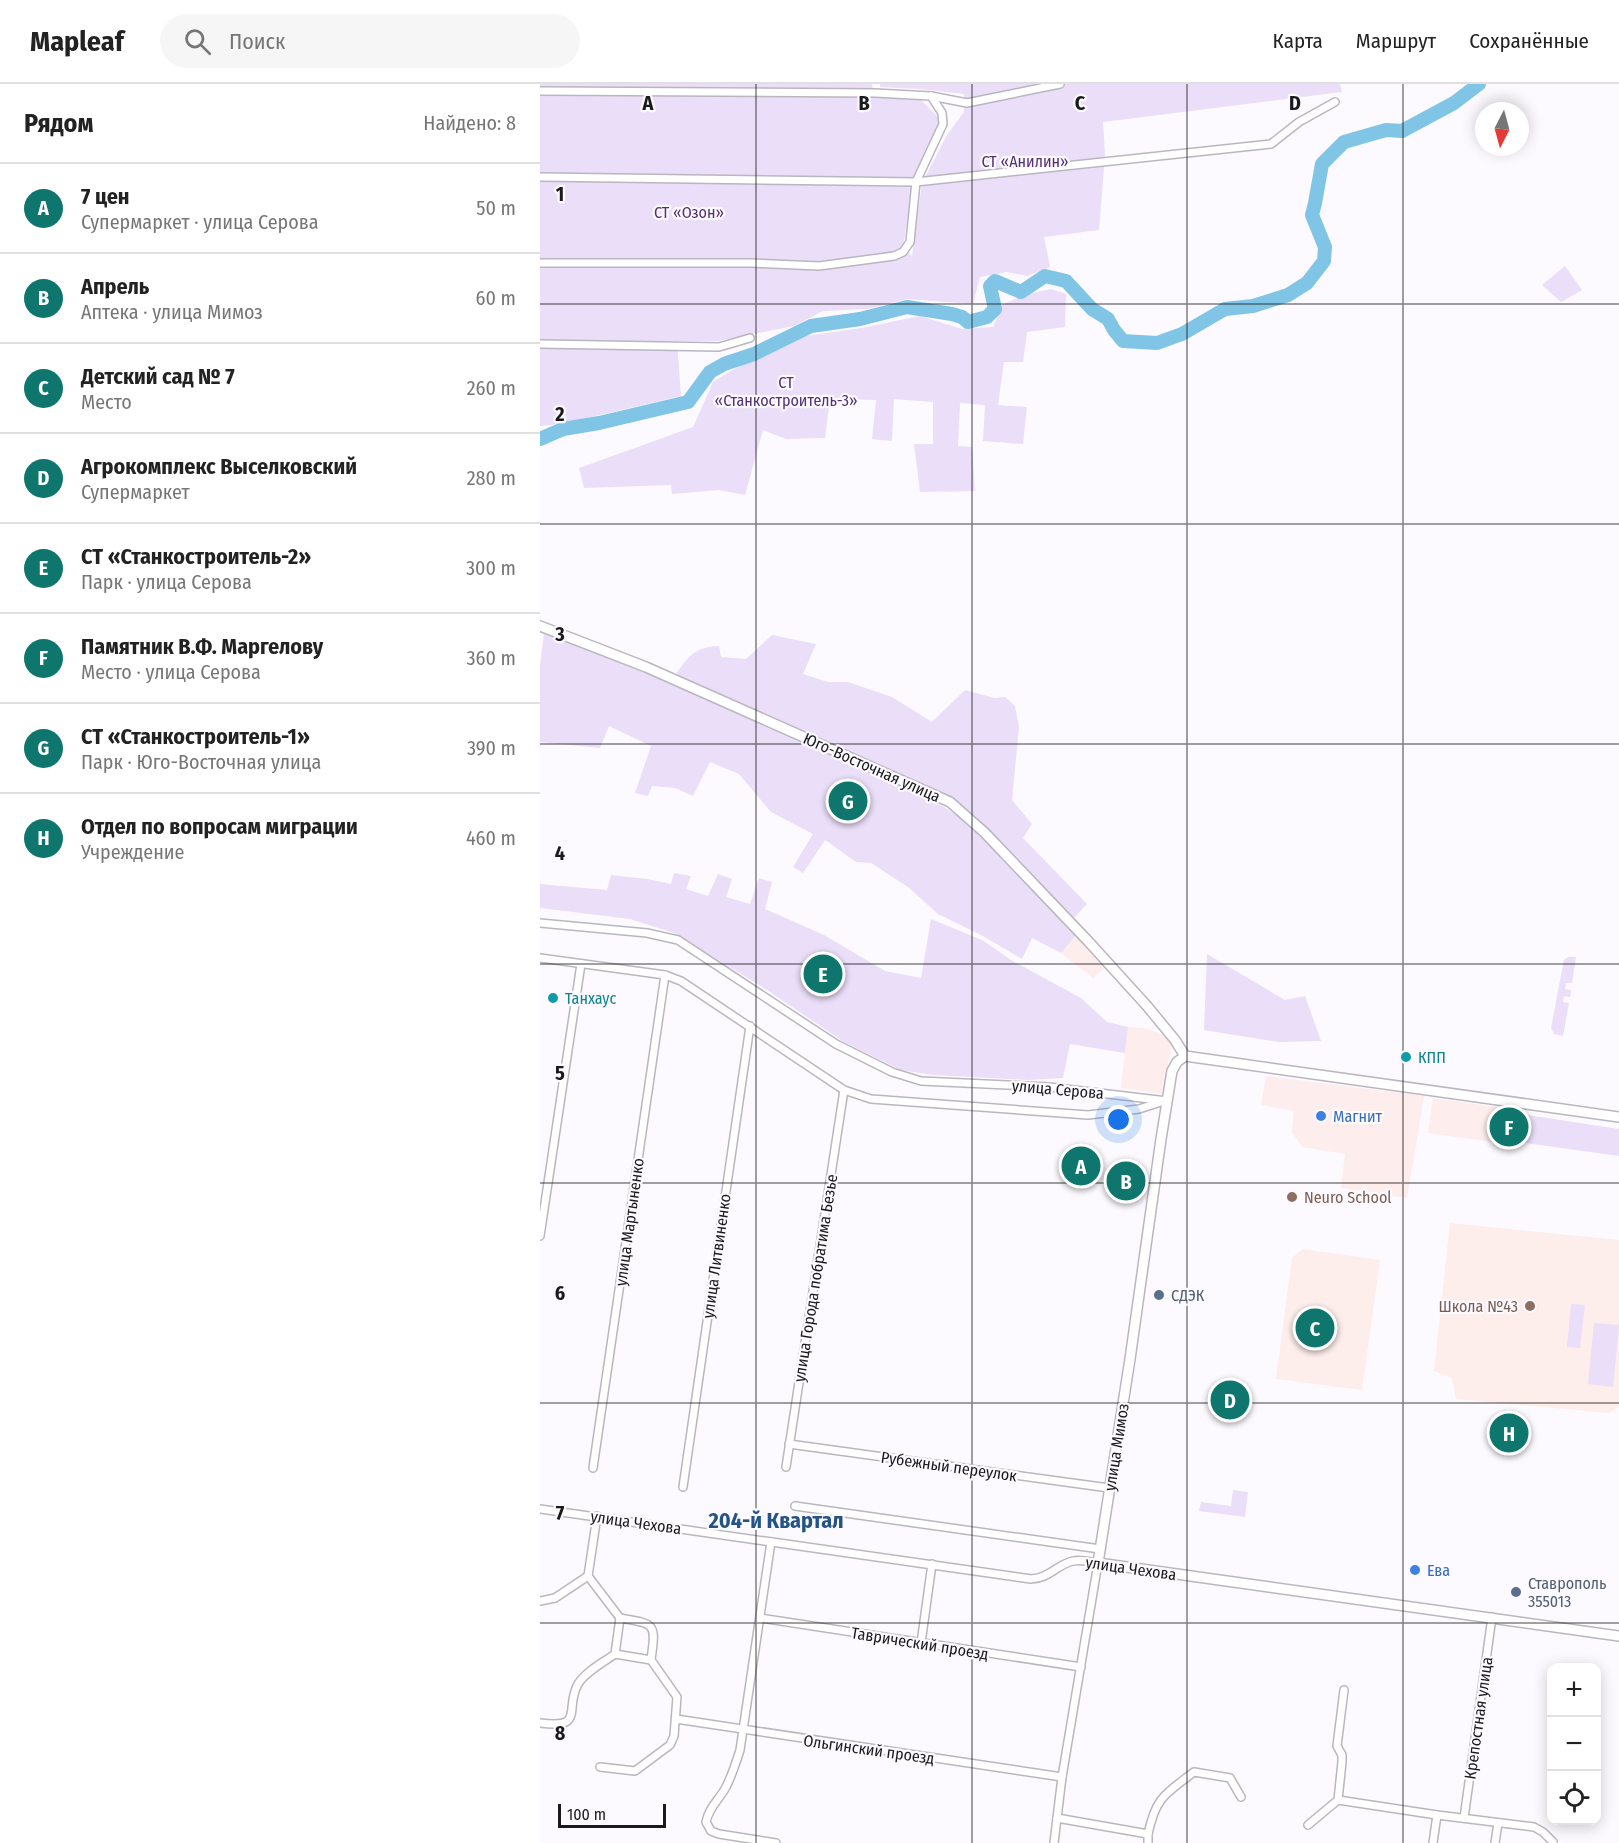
<!DOCTYPE html>
<html lang="ru">
<meta charset="utf-8">
<style>
:root{--surface:#fff;--page:#f6f6f6;--text:#222;--muted:#767676;--line:#e0e0e0;--accent:#0f766e}
body{margin:0;font-family:"Fira Sans Condensed",sans-serif;background:var(--page);color:var(--text)}
.controls{position:absolute;right:18px;bottom:18px;display:grid;overflow:hidden;border-radius:12px;box-shadow:0 3px 15px #0003}
.controls button{width:54px;height:54px;display:grid;place-items:center;padding:0;border:0;border-bottom:2px solid var(--line);background:var(--surface);color:var(--text);font:30px sans-serif}
.compass{position:absolute;left:935px;top:18px;width:54px;height:54px;border-radius:50%;background:var(--surface);box-shadow:0 3px 15px #0003;rotate:186deg}
.scale{position:absolute;left:18px;bottom:15px;width:108px;box-sizing:border-box;padding-left:6px;border:3px solid #1a191c;border-top:0;font-size:16px;line-height:21px;white-space:nowrap;color:#1a191c;-webkit-text-stroke:4px #fcfafe;paint-order:stroke}
.you{position:absolute;left:579px;top:1036px;width:21px;height:21px;margin:-15px;border:4px solid #fff;border-radius:50%;background:#1a73e8;box-shadow:0 0 0 9px #1a73e833}
.badge{display:grid;place-items:center;width:39px;height:39px;border-radius:50%;background:var(--accent);color:#fff;font-size:20px;font-weight:700}
.pin{position:absolute;translate:-50% -50%;border:3px solid #fff;box-shadow:0 2px 6px #0006}
.list{margin:0;padding:0;list-style:none}
h2{display:flex;justify-content:space-between;align-items:center;height:78px;margin:0;padding:0 24px;font-size:26px}
h2 small{font-size:20px;font-weight:400;color:var(--muted)}
.list li{display:grid;grid-template-columns:39px 1fr auto;gap:18px;align-items:center;box-sizing:border-box;height:90px;padding:0 24px;border-top:2px solid var(--line)}
.list b{display:block;font-size:22px;white-space:nowrap}
.list p{margin:0;font-size:20px;white-space:nowrap;color:var(--muted)}
.list em{font-size:20px;font-style:normal;color:var(--muted)}
.icon{flex:none;width:33px;height:33px;fill:none;stroke:currentColor;stroke-width:2;stroke-linecap:round;stroke-linejoin:round}
.map{position:relative;flex:none;width:1079px;height:1759px;overflow:hidden}
header{display:flex;align-items:center;gap:36px;box-sizing:border-box;height:84px;padding:0 30px;background:var(--surface);border-bottom:2px solid var(--line)}
header strong{font-size:28px}
nav{display:flex;gap:33px;margin-inline-start:auto;font-size:21px}
.search{width:420px;height:54px;background:var(--page);display:flex;align-items:center;gap:15px;box-sizing:border-box;padding:0 21px;border-radius:33px;color:var(--muted);font-size:22px}
main{display:flex}
aside{flex:1;background:var(--surface)}
.map>svg:first-child{display:block}
.commercial{fill:#fdeded}
.education{fill:#fdedeb}
.green{fill:#eadef8}
.lines{fill:none;stroke-linecap:round;stroke-linejoin:round}
.river{stroke:#81c5e6;stroke-width:14}
.minor-casing{stroke:#bab6bf;stroke-width:10}
.tertiary-casing{stroke:#bab6bf;stroke-width:12}
.minor{stroke:#fff;stroke-width:7}
.tertiary{stroke:#fff;stroke-width:9}
.grid{fill:none;stroke:#1a191c;stroke-width:1.5;stroke-opacity:0.55}
.culture-dot{fill:#0f9aa8;stroke:#fcfafe;stroke-width:2}
.shop-dot{fill:#3f7fe0;stroke:#fcfafe;stroke-width:2}
.education-dot{fill:#8d6e63;stroke:#fcfafe;stroke-width:2}
.service-dot{fill:#5c6f8a;stroke:#fcfafe;stroke-width:2}
.labels{text-anchor:middle;stroke-width:4.5;stroke-linejoin:round;paint-order:stroke}
.park-label{font-size:16px;fill:#533073;stroke:#fcfafe}
.street-label{font-size:16px;fill:#1a191c;stroke:#fcfafe}
.culture-label{font-size:16px;fill:#0d838f;stroke:#fcfafe;text-anchor:start}
.shop-label{font-size:16px;fill:#366cbe;stroke:#fcfafe;text-anchor:start}
.education-label{font-size:16px;fill:#785e54;stroke:#fcfafe;text-anchor:start}
.service-label{font-size:16px;fill:#4e5e75;stroke:#fcfafe;text-anchor:start}
.district-label{font-size:22px;font-weight:bold;fill:#245386;stroke:#fcfafe}
.grid-label{font-size:20px;text-anchor:middle;font-weight:bold;fill:#1a191c;stroke:#fcfafe;stroke-width:4.5;stroke-linejoin:round;paint-order:stroke}
</style>
<header>
<strong>Mapleaf</strong>
<div class="search"><svg class="icon" aria-label="search" viewBox="0 0 24 24"><circle cx="10" cy="10" r="6"/><path d="M15 15l6 6"/></svg>Поиск</div>
<nav><a>Карта</a><a>Маршрут</a><a>Сохранённые</a></nav>
</header>
<main>
<aside>
<h2>Рядом<small>Найдено: 8</small></h2>
<ul class="list">
<li><span class="badge">A</span><div><b>7 цен</b><p>Супермаркет · улица Серова</p></div><em>50 m</em></li>
<li><span class="badge">B</span><div><b>Апрель</b><p>Аптека · улица Мимоз</p></div><em>60 m</em></li>
<li><span class="badge">C</span><div><b>Детский сад № 7</b><p>Место</p></div><em>260 m</em></li>
<li><span class="badge">D</span><div><b>Агрокомплекс Выселковский</b><p>Супермаркет</p></div><em>280 m</em></li>
<li><span class="badge">E</span><div><b>СТ «Станкостроитель-2»</b><p>Парк · улица Серова</p></div><em>300 m</em></li>
<li><span class="badge">F</span><div><b>Памятник В.Ф. Маргелову</b><p>Место · улица Серова</p></div><em>360 m</em></li>
<li><span class="badge">G</span><div><b>СТ «Станкостроитель-1»</b><p>Парк · Юго-Восточная улица</p></div><em>390 m</em></li>
<li><span class="badge">H</span><div><b>Отдел по вопросам миграции</b><p>Учреждение</p></div><em>460 m</em></li>
</ul>
</aside>
<div class="map">
<svg width="1079" height="1759" viewBox="0 0 1079 1759">
<rect width="100%" height="100%" fill="#fcfafe"/>
<g class="commercial">
<polygon points="537,850 567,882 553,894 521,869"/>
<polygon points="588,943 605,944 629,953 632,961 622,1010 581,1004"/>
<polygon points="726,992 884,1012 867,1114 801,1104 805,1070 762,1063 752,1048 754,1027 721,1021"/>
<polygon points="893,1014 957,1023 953,1058 888,1049"/>
</g>
<g class="education">
<polygon points="910,1139 1079,1156 1079,1323 1069,1329 916,1315 912,1294 894,1287"/>
<polygon points="763,1165 840,1176 822,1306 736,1295 752,1174"/>
</g>
<g class="green">
<polygon points="0,0 332,0 334,12 378,13 401,36 373,98 363,164 372,172 382,99 407,51 424,28 424,10 379,5 340,3 340,0 800,0 802,8 563,38 565,72 559,146 504,153 510,183 487,192 467,188 440,193 433,220 367,215 328,225 283,227 254,242 178,257 137,257 141,312 21,340 0,342"/>
<polygon points="1025,182 1042,206 1021,218 1002,201"/>
<polygon points="511,205 526,210 525,243 487,248 483,278 464,278 458,321 487,323 483,360 443,357 445,321 420,319 418,362 432,363 435,407 380,408 374,360 393,360 393,318 354,315 352,357 332,355 336,316 290,315 285,354 246,355 223,346 205,411 179,406 132,410 131,401 44,404 39,384 153,343 173,298 194,285 259,253 321,244 380,232 422,245 453,243 462,221 484,211"/>
<path d="M4,550C140,600 274,658 404,723L419,733L450,762L537,850L521,869L492,854L482,875L443,852L398,830L368,803L331,779L316,778L285,756L263,789L253,783L273,750L231,728L199,690L170,678L153,712L135,704L112,702L108,712L95,709L111,662L69,642L60,664L0,658V581Z"/>
<path d="M232,551L276,560L263,590L288,598H308L352,613L392,638L425,606L454,614L465,613L475,622L479,643L472,716L492,740L483,754L547,820L534,834L431,731L411,713L136,590C149,571 156,563 179,562L181,573L206,575Z"/>
<polygon points="134,789 151,792 146,805 168,812 178,790 192,795 186,813 210,820 219,794 232,798 225,825 284,851 345,887 381,894 391,835 442,856 471,876 541,914 567,938 588,943 585,969 530,960 523,994 488,996 393,991 361,986 304,958 224,904 134,849 90,835 0,824 0,800 67,806 71,791 107,795 131,800"/>
<polygon points="667,870 745,916 765,912 781,957 739,958 664,946"/>
<polygon points="1028,873 1036,873 1032,899 1026,899 1025,905 1031,906 1030,913 1024,912 1023,918 1029,919 1023,952 1014,950 1011,944 1024,876"/>
<polygon points="962,1027 1079,1045 1079,1072 958,1055"/>
<polygon points="1031,1220 1045,1221 1040,1264 1027,1263"/>
<polygon points="1054,1239 1079,1241 1073,1303 1048,1300"/>
<polygon points="693,1406 708,1408 705,1433 659,1427 661,1418 691,1422"/>
</g>
<g class="lines">
<polyline class="river" points="0,355 23,345 59,339 148,318 170,288 184,280 214,270 271,242 320,235 367,223 412,230 422,233 428,238 447,233 455,225 450,202 455,197 481,208 505,192 526,197 552,225 568,235 574,246 583,257 617,259 642,250 685,225 713,222 748,211 767,199 784,177 785,163 772,131 775,119 782,80 804,58 846,46 862,47 914,19 939,0"/>
<defs>
<g id="minor">
<polyline points="0,7 335,9 391,12 427,19 520,0"/>
<polyline points="0,93 376,98 731,60 759,38 795,18"/>
<polyline points="0,179 211,179 279,182 354,172 363,168 370,158 376,98 403,40 402,29 391,12"/>
<polyline points="0,260 179,263 210,254"/>
<polyline points="0,839 107,849 138,856 296,960 352,988 381,997 509,1003 627,1017"/>
<polyline points="0,874 125,891 141,897 304,1006 331,1015 548,1031 599,1025 624,1017"/>
<polyline points="0,1152 41,880"/>
<polyline points="249,1360 569,1404"/>
<polyline points="246,1383 304,1006"/>
<polyline points="53,1384 125,891"/>
<polyline points="143,1403 210,942"/>
<polyline points="255,1422 560,1465"/>
<path d="M0,1425L491,1495C510,1494 516,1481 533,1477C541,1475 550,1478 558,1479L522,1693L514,1759"/>
<path d="M57,1432L48,1492L80,1534C116,1540 116,1539 111,1576L137,1613L134,1652L130,1661L95,1687L60,1683"/>
<path d="M231,1458L200,1666C196,1679 192,1691 186,1703C179,1716 169,1723 166,1738L171,1747L179,1750L236,1759"/>
<polyline points="0,1517 15,1514 48,1492"/>
<polyline points="220,1534 541,1583"/>
<polyline points="381,1559 392,1480"/>
<polyline points="75,1570 111,1576"/>
<polyline points="136,1635 522,1693"/>
<path d="M0,1639C46,1645 24,1625 38,1600C45,1588 64,1578 75,1570L80,1534"/>
<polyline points="798,1716 802,1678 802,1671 797,1662 804,1606"/>
<polyline points="517,1734 608,1750 608,1759"/>
<polyline points="924,1734 952,1533"/>
<polyline points="768,1741 798,1716 897,1731"/>
<path d="M608,1750C616,1713 625,1710 654,1688L690,1694L701,1713"/>
<polyline points="893,1759 897,1731 994,1743 1003,1748 1013,1758"/>
<polyline points="955,1759 958,1739"/>
</g>
<g id="tertiary">
<polyline points="0,542 106,583 410,718 444,748 548,857 607,922 635,956 645,972"/>
<polyline points="645,972 637,978 632,987 621,1055 590,1275 558,1479 1079,1552"/>
<polyline points="645,972 1079,1033"/>
</g>
</defs>
<use href="#minor" class="minor-casing"/>
<use href="#tertiary" class="tertiary-casing"/>
<use href="#minor" class="minor"/>
<use href="#tertiary" class="tertiary"/>
</g>
<path class="grid" d="M216,0V1759M432,0V1759M647,0V1759M863,0V1759M0,220H1079M0,440H1079M0,660H1079M0,880H1079M0,1099H1079M0,1319H1079M0,1539H1079"/>
<g class="culture-dot">
<circle cx="13" cy="914" r="6"/>
<circle cx="866" cy="973" r="6"/>
</g>
<g class="shop-dot">
<circle cx="781" cy="1032" r="6"/>
<circle cx="875" cy="1486" r="6"/>
</g>
<g class="education-dot">
<circle cx="752" cy="1113" r="6"/>
<circle cx="990" cy="1222" r="6"/>
</g>
<g class="service-dot">
<circle cx="619" cy="1211" r="6"/>
<circle cx="976" cy="1508" r="6"/>
</g>
<g class="labels">
<g class="park-label">
<text x="485" y="83">СТ «Анилин»</text>
<text x="149" y="134">СТ «Озон»</text>
<text x="246" y="304">СТ<tspan x="246" dy="18">«Станкостроитель-3»</tspan></text>
</g>
<g class="street-label">
<text transform="translate(332 683) rotate(24)" y="6">Юго-Восточная улица</text>
<text transform="translate(518 1005) rotate(5)" y="6">улица Серова</text>
<text transform="translate(89 1138) rotate(-82)" y="6">улица Мартыненко</text>
<text transform="translate(176 1172) rotate(-82)" y="6">улица Литвиненко</text>
<text transform="translate(275 1194) rotate(-81)" y="6">улица Города побратима Безье</text>
<text transform="translate(576 1363) rotate(-81)" y="6">улица Мимоз</text>
<text transform="translate(409 1382) rotate(8)" y="6">Рубежный переулок</text>
<text transform="translate(96 1438) rotate(8)" y="6">улица Чехова</text>
<text transform="translate(591 1484) rotate(8)" y="6">улица Чехова</text>
<text transform="translate(380 1559) rotate(9)" y="6">Таврический проезд</text>
<text transform="translate(938 1634) rotate(-82)" y="6">Крепостная улица</text>
<text transform="translate(329 1665) rotate(8)" y="6">Ольгинский проезд</text>
</g>
<g class="culture-label">
<text x="25" y="920">Танхаус</text>
<text x="878" y="979">КПП</text>
</g>
<g class="shop-label">
<text x="793" y="1038">Магнит</text>
<text x="887" y="1492">Ева</text>
</g>
<g class="education-label">
<text x="764" y="1119">Neuro School</text>
<text x="978" y="1228" text-anchor="end">Школа №43</text>
</g>
<g class="service-label">
<text x="631" y="1217">СДЭК</text>
<text x="988" y="1505">Ставрополь<tspan x="988" dy="18">355013</tspan></text>
</g>
<g class="district-label">
<text x="236" y="1444">204-й Квартал</text>
</g>
</g>
<g class="grid-label">
<text x="108" y="26">A</text>
<text x="324" y="26">B</text>
<text x="540" y="26">C</text>
<text x="755" y="26">D</text>
<text x="20" y="117">1</text>
<text x="20" y="337">2</text>
<text x="20" y="557">3</text>
<text x="20" y="776">4</text>
<text x="20" y="996">5</text>
<text x="20" y="1216">6</text>
<text x="20" y="1436">7</text>
<text x="20" y="1656">8</text>
</g>
</svg>
<div class="controls">
<button>+</button>
<button>−</button>
<button><svg class="icon" aria-label="locate" viewBox="0 0 24 24"><circle cx="12" cy="12" r="6"/><path d="M12 2v4M12 18v4M2 12h4M18 12h4"/></svg></button>
</div>
<svg class="compass" viewBox="-18 -18 36 36"><path d="M0-13l5 13h-10z" fill="#e53935"/><path d="M0 13l5-13h-10z" fill="#767676"/></svg>
<div class="scale">100 m</div>
<div class="you"></div>
<div class="pin badge" style="left:541px;top:1082px">A</div>
<div class="pin badge" style="left:586px;top:1097px">B</div>
<div class="pin badge" style="left:775px;top:1244px">C</div>
<div class="pin badge" style="left:690px;top:1316px">D</div>
<div class="pin badge" style="left:283px;top:890px">E</div>
<div class="pin badge" style="left:969px;top:1043px">F</div>
<div class="pin badge" style="left:308px;top:717px">G</div>
<div class="pin badge" style="left:969px;top:1349px">H</div>
</div>
</main>
